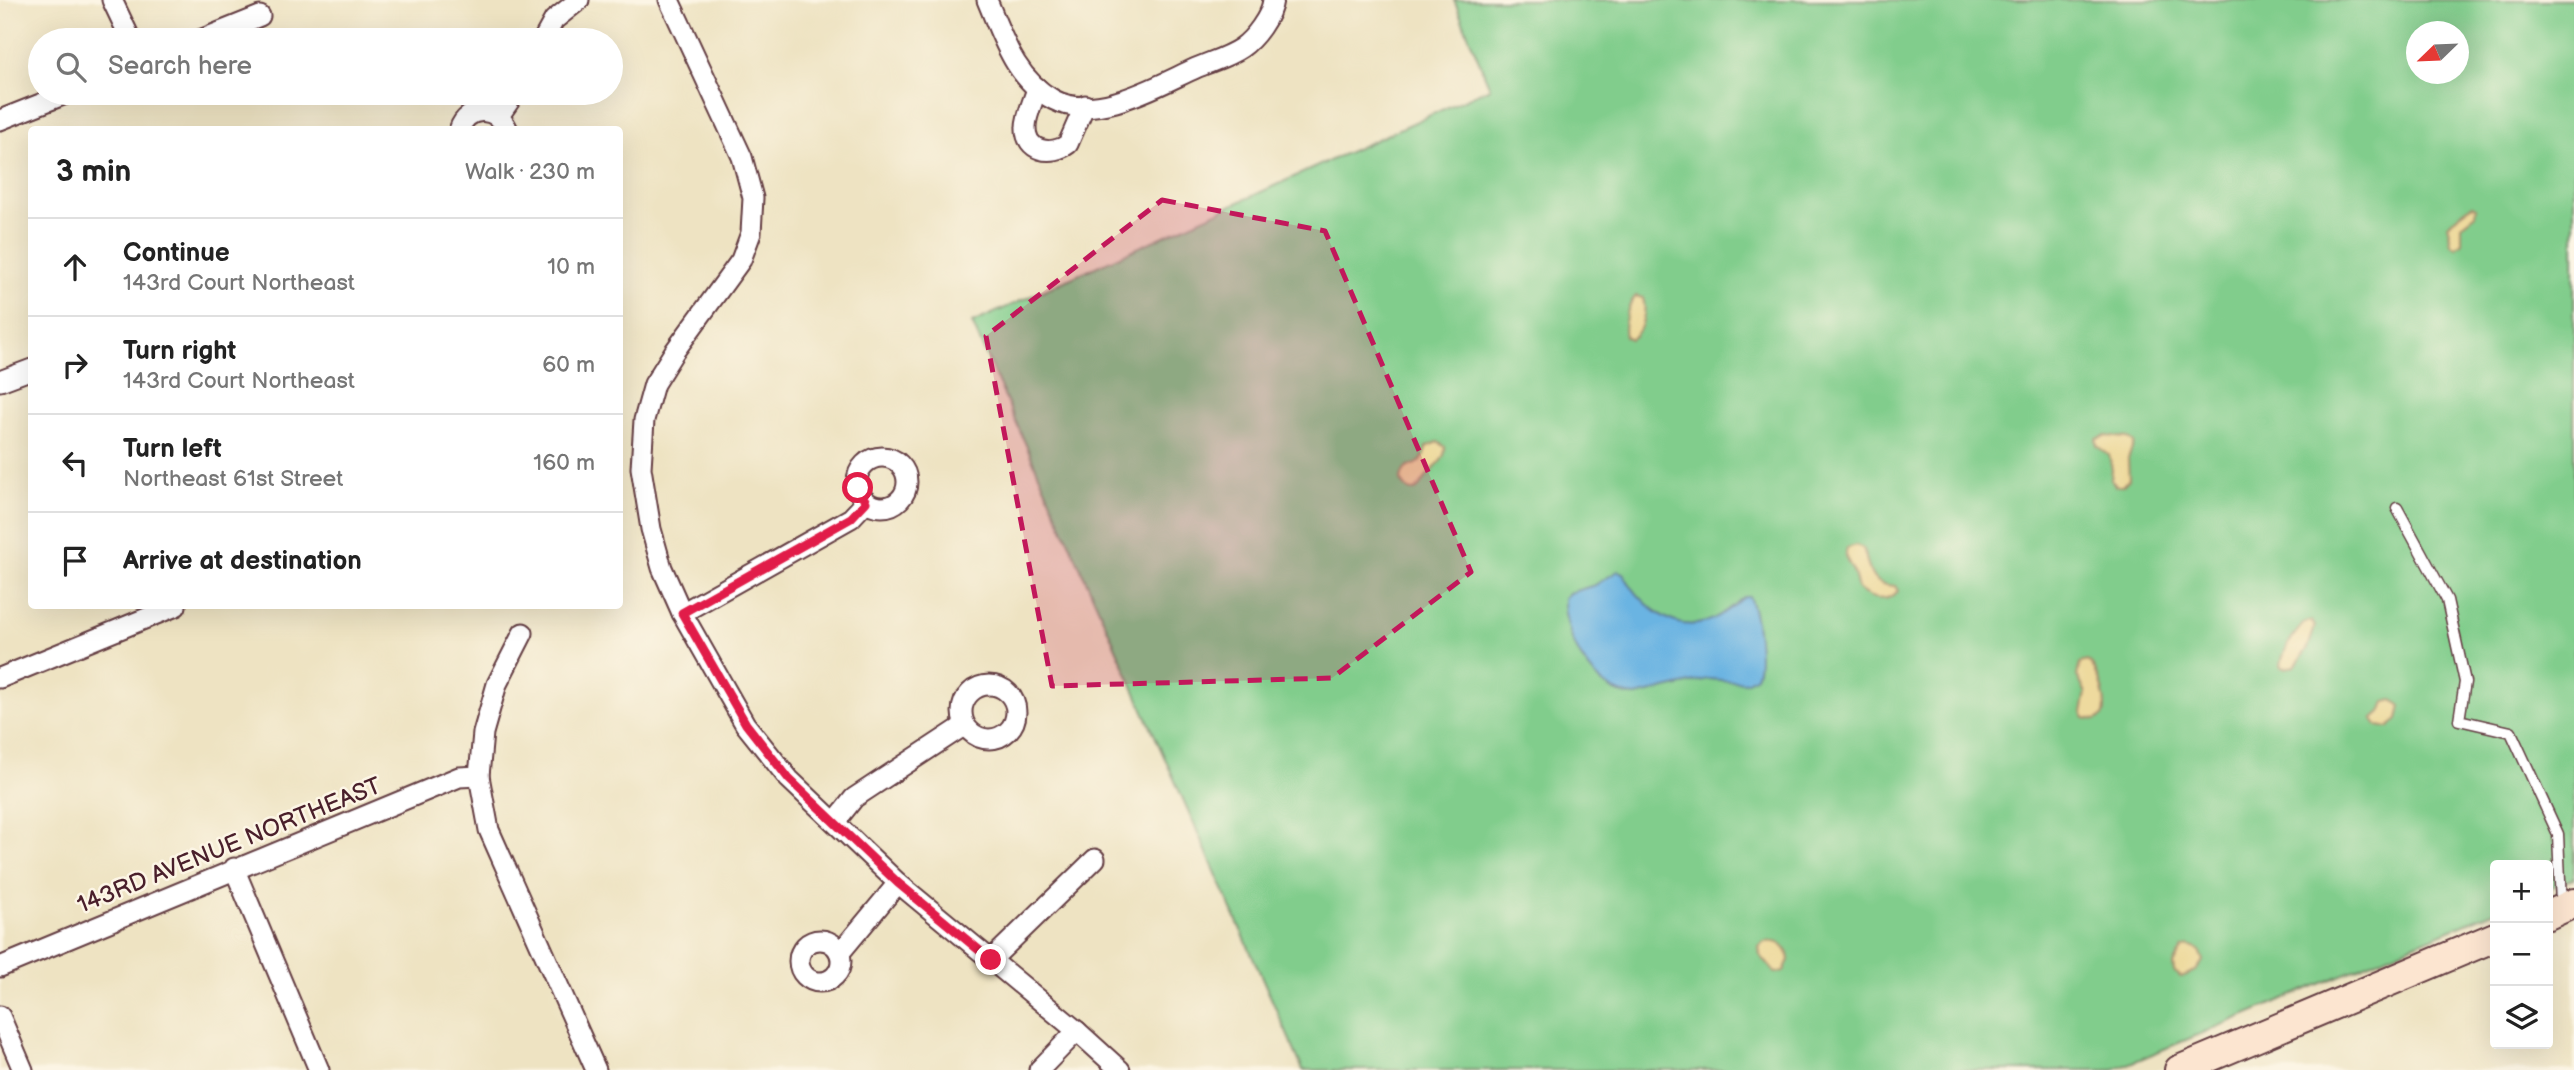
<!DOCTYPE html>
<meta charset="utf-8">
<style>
:root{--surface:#fff;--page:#f2f2f2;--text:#222;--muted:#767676;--line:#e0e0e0}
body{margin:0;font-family:"Balsamiq Sans",sans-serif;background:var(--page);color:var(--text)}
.controls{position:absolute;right:21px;bottom:21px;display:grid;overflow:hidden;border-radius:7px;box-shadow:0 7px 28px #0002}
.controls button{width:63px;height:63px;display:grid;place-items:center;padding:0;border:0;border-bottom:2px solid var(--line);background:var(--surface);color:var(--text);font:35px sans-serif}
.compass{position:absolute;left:2406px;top:21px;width:63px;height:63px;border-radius:50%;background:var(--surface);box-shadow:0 7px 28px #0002;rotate:247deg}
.stop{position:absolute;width:21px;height:21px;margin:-16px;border:5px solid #e11d48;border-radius:50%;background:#fff}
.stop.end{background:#e11d48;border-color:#fff;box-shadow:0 2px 7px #0008}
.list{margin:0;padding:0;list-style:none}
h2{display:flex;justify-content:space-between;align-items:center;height:91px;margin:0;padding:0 28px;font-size:30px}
h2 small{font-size:23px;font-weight:400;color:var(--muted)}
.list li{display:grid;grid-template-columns:46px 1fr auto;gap:21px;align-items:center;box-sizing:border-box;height:98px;padding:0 28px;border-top:2px solid var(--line)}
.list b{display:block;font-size:26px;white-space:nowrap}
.list p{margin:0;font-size:23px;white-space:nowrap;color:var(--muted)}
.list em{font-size:23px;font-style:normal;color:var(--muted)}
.icon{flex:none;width:38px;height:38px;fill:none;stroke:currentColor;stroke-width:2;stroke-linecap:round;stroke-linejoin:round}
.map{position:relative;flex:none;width:2574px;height:1070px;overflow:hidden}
.search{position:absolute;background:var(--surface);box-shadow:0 7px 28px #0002;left:28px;top:28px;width:595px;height:77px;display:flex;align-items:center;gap:18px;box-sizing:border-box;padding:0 24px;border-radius:38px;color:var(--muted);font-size:26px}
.panel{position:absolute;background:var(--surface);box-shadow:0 7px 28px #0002;left:28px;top:126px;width:595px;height:483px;border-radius:7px}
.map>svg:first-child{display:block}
.green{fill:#81cd8c;stroke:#66765c;stroke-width:2;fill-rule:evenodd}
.sand{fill:#eeda9e;stroke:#9c7c64;stroke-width:2}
.water{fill:#6ab4e2;stroke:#5a6a86;stroke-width:2}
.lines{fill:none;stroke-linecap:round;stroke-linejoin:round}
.lane-casing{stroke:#633c42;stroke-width:13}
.street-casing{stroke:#633c42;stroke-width:23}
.secondary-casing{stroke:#633c42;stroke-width:32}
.lane{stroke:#fff;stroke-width:10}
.street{stroke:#fff;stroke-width:19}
.secondary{stroke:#fce5d0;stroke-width:28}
.route{stroke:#e11d48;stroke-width:9}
.marked{fill:#c2185b;fill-opacity:0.2;stroke:#c2185b;stroke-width:5;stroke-dasharray:14 9;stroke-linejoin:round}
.labels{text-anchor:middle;stroke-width:5;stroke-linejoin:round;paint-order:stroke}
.street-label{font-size:24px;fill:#4a1f2b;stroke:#fcf5e5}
</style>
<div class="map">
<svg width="2574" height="1070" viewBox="0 0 2574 1070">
<rect width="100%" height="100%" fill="#fcf5e5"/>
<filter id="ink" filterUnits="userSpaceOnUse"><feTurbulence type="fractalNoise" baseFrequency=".0143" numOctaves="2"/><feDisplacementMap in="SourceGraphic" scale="14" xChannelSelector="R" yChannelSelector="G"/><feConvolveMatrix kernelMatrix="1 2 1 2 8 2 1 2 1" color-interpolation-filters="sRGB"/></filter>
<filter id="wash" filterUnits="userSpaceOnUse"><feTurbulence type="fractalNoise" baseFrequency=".00686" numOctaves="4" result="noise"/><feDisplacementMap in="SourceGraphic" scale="28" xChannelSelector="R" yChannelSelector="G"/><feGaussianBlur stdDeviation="1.57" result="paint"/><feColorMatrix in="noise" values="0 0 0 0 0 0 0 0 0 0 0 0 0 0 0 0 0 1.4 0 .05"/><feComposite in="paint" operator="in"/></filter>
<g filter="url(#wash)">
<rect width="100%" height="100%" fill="#eee3c2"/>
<path class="green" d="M1454,0H2574V878L2548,889V865H2495V911L2114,1070H1303L972,323L1490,88ZM2416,32H2458V74H2416Z"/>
<g class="sand">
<polygon points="2472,205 2476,207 2475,215 2462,225 2462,242 2456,247 2451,243 2447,224"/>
<path d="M1636,296L1643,298C1647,310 1643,332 1631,339L1625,336C1622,326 1628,304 1636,296Z"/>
<polygon points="2105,436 2128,438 2134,443 2128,459 2129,479 2122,486 2116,486 2111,480 2112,470 2109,455 2097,446 2096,439"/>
<path d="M1438,442L1445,447C1446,459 1435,467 1428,475C1420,486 1412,502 1401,480C1405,455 1422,476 1426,447Z"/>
<path d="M1856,545L1863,548C1871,570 1866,584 1895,586L1898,591C1887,604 1869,599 1858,589L1854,573L1845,556L1847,548Z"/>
<path d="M2308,621H2312L2315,627L2308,648L2295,666L2284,668L2281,666C2282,651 2296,629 2308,621Z"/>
<path d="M2087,661C2098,667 2109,705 2103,716L2096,720L2085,718L2082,712L2086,693L2077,676L2080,663Z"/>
<polygon points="2393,700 2401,706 2398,720 2388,728 2378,726 2373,719 2381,712 2385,702"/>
<path d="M1764,942C1778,940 1788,946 1789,960L1784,971L1775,973L1760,955L1759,947Z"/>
<polygon points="2189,946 2199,950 2203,961 2196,971 2181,977 2174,972 2173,964 2183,948"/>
</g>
<path class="water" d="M1618,571L1623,573C1637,599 1669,632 1702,623C1718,619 1731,607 1744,597H1749C1756,612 1763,661 1756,676L1746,682L1708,679L1636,696C1593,696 1563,635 1564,598L1569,593L1595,585Z"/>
</g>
<g filter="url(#ink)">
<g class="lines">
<defs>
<polyline id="lane" points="2397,508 2447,600 2465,682 2459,720 2511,732 2558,834 2561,905"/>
<g id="street">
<polyline points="112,0 131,40"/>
<polyline points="669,0 742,157 753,198 751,233 741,260 674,352 654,384 644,420 641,468 651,529 662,568 682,613 745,724 789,779 898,883 1077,1031 1120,1070"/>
<path d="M987,0C1003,38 1015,79 1054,100C1096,122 1158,85 1196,68C1210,62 1228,57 1241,48C1254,39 1271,17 1273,0"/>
<polyline points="200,40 260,16"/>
<polyline points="543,40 554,20 579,0"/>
<path d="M1037,88C1034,100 1026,115 1026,127C1025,152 1052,156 1068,144L1085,105"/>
<polyline points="499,116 515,93"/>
<polyline points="0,120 68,93"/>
<path d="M459,130C468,104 498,107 508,130"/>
<polyline points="0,381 32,369"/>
<circle cx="882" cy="482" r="25"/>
<polyline points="682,613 851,518 866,502"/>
<polyline points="523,633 497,684 483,733 479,776 489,830 596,1070"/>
<polyline points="0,678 176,606"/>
<circle cx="989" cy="712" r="27"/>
<polyline points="835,822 854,798 965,725"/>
<polyline points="234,868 319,1070"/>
<circle cx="820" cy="961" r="21"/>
<polyline points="839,951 844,948 898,883"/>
<polyline points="991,960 1095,859"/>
<polyline points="0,967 459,777 479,776"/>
<polyline points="0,1016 23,1070"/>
<polyline points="1039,1070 1077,1031"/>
</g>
<g id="secondary">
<polyline points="2548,915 2574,903"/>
<polyline points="2179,1070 2495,937"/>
</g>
</defs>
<use href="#lane" class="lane-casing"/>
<use href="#street" class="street-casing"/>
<use href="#secondary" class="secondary-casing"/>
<use href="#lane" class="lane"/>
<use href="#street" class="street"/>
<use href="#secondary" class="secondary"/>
</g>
</g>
<g class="lines" filter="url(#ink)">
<polyline class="route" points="858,488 866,502 851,518 682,613 746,724 789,779 898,883 991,960"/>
</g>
<path class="marked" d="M1162,200L1325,231L1471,572L1332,678L1052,686L986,336Z"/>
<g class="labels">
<g class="street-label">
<text transform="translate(229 845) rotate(-22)" y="8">143RD AVENUE NORTHEAST</text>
</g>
</g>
</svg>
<div class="controls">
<button>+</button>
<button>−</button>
<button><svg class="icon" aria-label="layers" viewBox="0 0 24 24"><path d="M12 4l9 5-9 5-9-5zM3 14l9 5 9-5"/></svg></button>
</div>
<svg class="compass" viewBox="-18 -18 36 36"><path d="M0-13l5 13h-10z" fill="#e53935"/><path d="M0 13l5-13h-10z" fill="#767676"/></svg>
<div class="stop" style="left:858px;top:488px"></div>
<div class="stop end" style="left:991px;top:960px"></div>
<div class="search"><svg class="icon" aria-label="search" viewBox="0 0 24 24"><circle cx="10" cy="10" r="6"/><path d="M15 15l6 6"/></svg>Search here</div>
<section class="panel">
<h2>3 min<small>Walk · 230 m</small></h2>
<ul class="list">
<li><svg class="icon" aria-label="ahead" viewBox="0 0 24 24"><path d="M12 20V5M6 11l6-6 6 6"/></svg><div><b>Continue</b><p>143rd Court Northeast</p></div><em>10 m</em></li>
<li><svg class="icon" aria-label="right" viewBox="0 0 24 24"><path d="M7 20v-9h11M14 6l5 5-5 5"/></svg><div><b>Turn right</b><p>143rd Court Northeast</p></div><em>60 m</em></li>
<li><svg class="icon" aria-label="left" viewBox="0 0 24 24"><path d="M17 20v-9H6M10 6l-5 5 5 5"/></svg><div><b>Turn left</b><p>Northeast 61st Street</p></div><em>160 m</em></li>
<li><svg class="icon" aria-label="arrive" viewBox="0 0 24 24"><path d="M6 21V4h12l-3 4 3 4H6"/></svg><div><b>Arrive at destination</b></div></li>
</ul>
</section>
</div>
